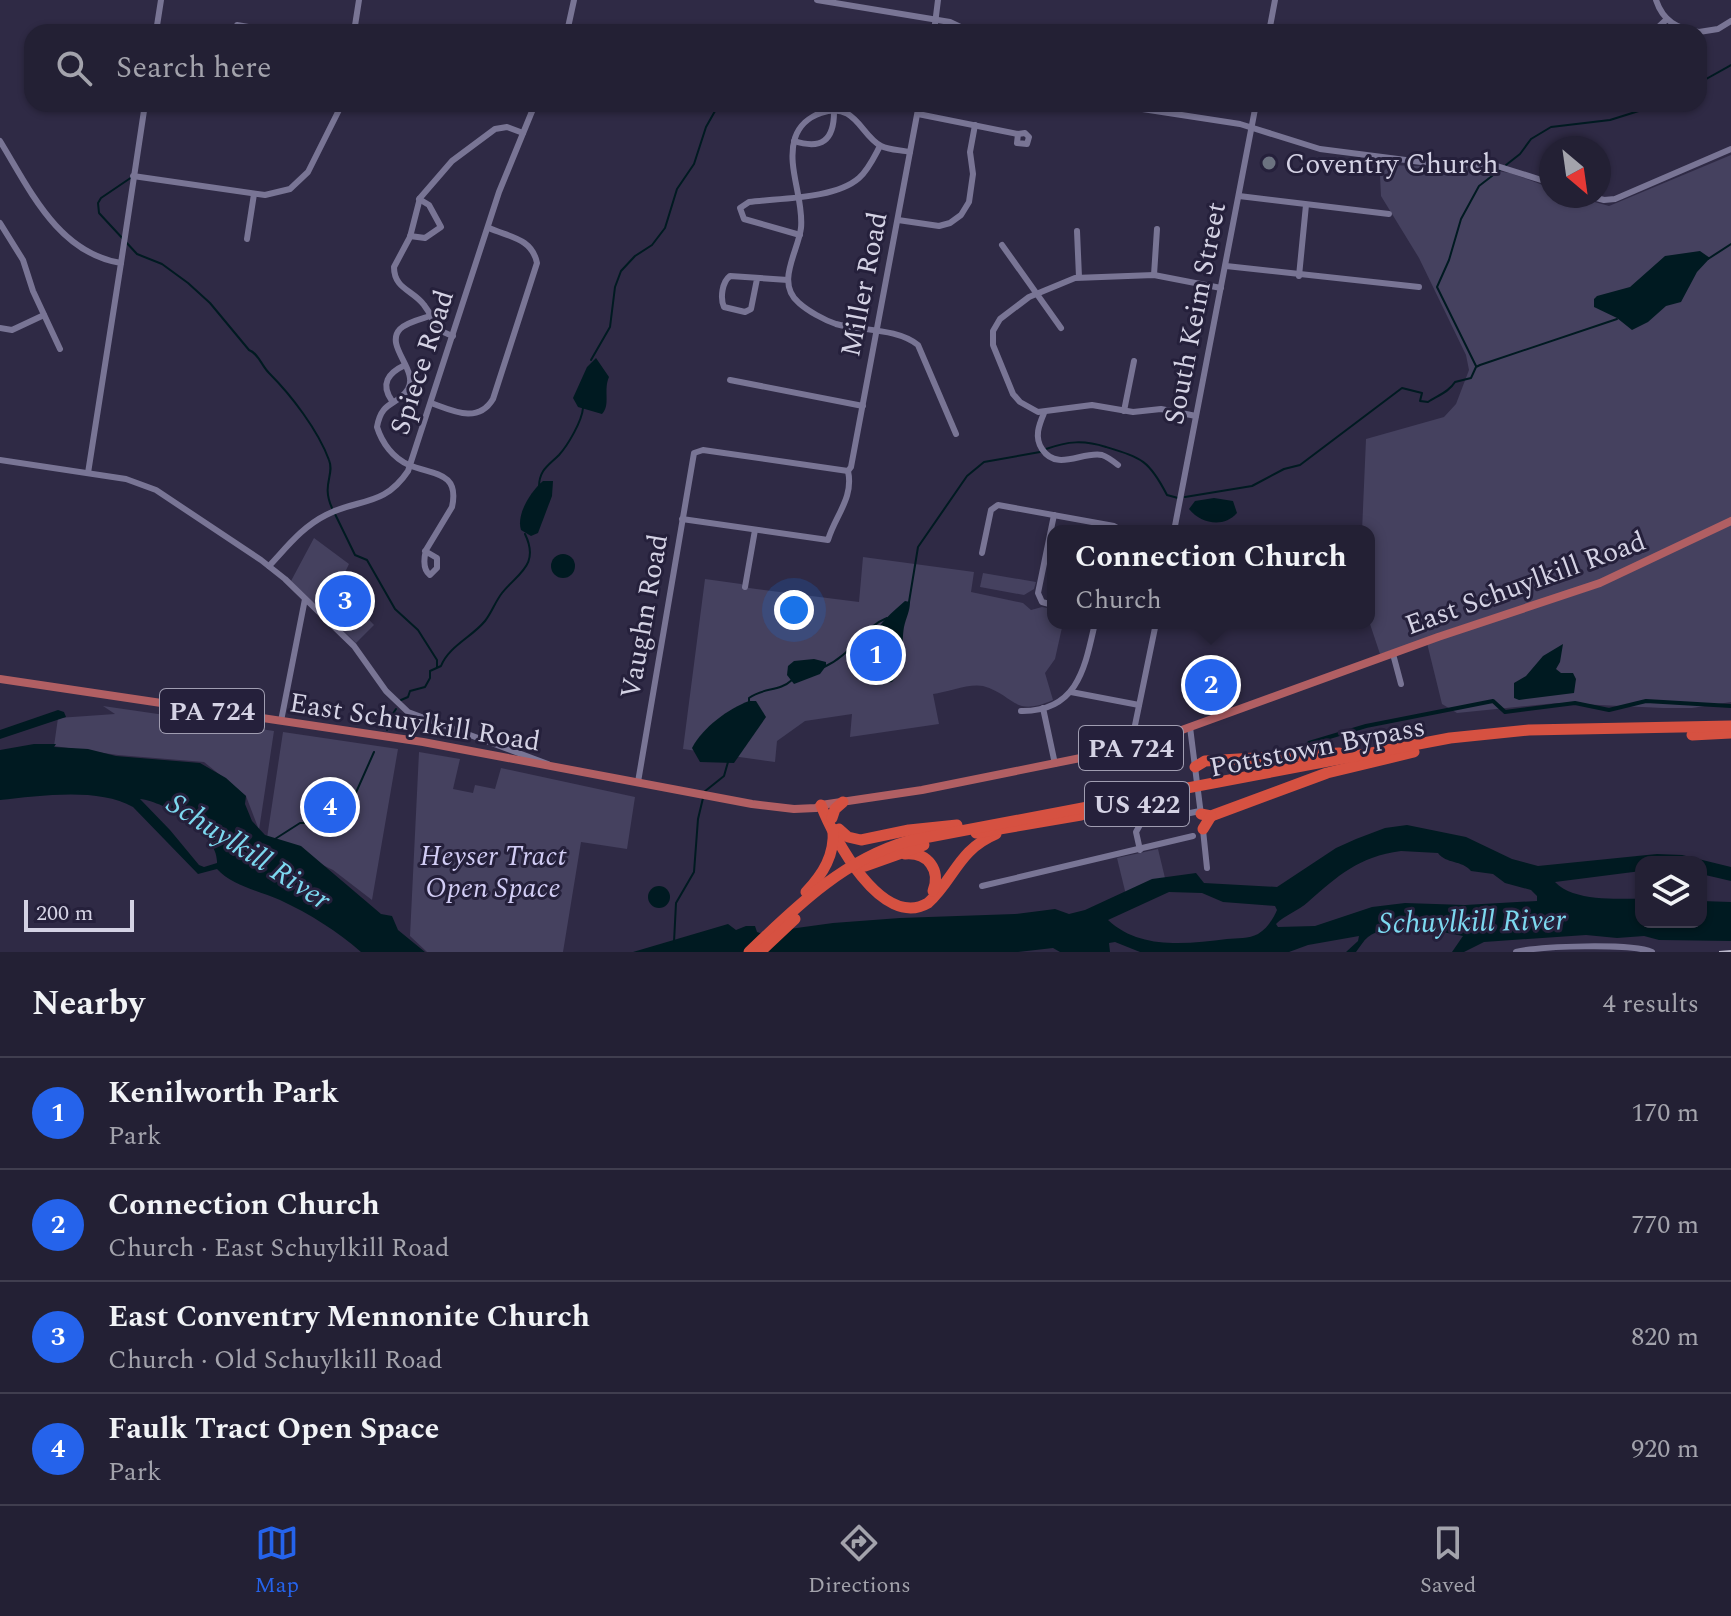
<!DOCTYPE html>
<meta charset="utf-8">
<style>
:root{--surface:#232034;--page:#2f2d40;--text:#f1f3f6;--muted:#a3a3ac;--line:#403e4f;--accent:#2563eb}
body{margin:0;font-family:Spectral,serif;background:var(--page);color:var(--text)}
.controls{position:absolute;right:24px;bottom:24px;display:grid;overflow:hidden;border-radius:16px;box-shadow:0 2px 6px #0004}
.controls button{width:72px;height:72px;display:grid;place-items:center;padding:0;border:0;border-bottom:2px solid var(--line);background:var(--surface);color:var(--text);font:40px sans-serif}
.compass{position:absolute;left:1539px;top:136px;width:72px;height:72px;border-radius:50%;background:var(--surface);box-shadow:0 2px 6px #0004;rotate:151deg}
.scale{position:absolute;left:24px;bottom:20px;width:110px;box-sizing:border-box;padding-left:8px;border:4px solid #d4d2e4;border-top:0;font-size:22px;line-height:28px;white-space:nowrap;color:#d4d2e4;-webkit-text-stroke:6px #25203b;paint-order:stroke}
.you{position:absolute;left:794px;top:610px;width:28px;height:28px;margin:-20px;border:6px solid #fff;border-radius:50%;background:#1a73e8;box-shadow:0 0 0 12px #1a73e833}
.badge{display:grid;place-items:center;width:52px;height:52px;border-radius:50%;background:var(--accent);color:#fff;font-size:26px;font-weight:700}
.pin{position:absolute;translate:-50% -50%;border:4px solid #fff;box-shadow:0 2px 8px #0006}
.popup{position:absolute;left:1047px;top:525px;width:328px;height:104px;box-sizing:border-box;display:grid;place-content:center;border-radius:16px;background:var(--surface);filter:drop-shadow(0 2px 6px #0005);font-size:26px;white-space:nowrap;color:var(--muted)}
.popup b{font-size:30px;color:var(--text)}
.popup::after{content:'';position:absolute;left:50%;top:100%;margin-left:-16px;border:16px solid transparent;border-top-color:var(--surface)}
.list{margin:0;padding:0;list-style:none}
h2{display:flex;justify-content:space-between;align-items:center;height:104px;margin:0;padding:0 32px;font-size:34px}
h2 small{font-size:26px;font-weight:400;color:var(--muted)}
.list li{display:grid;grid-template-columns:52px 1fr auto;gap:24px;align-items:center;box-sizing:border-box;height:112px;padding:0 32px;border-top:2px solid var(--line)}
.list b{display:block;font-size:30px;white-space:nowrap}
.list p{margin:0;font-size:26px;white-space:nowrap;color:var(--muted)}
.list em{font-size:26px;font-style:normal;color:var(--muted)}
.icon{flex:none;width:44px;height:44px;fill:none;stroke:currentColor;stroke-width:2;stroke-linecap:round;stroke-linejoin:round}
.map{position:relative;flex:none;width:1731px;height:952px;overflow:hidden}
.search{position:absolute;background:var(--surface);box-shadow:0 2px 6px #0004;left:24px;right:24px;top:24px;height:88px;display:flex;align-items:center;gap:20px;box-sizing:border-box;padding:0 28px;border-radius:24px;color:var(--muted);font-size:30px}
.sheet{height:552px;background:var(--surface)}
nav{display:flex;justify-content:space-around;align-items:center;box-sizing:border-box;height:112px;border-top:2px solid var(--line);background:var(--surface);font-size:22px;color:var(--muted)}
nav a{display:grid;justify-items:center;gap:4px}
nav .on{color:var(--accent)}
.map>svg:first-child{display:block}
.green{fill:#45415f}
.water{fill:#001a21;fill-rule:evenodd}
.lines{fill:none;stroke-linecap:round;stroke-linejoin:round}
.stream{stroke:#001a21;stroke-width:2}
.canal{stroke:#001a21;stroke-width:4}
.minor{stroke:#797595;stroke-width:6}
.major{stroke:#b15f63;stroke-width:8}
.highway{stroke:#d65141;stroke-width:11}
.rail{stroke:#bab7cb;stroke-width:2;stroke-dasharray:14 14;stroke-linecap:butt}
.worship-dot{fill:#6b7280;stroke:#25203b;stroke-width:3}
.labels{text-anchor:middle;stroke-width:6;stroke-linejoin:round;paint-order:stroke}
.shield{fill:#25203b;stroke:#a09db1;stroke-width:2}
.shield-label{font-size:26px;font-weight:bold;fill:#d4d2e4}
.poi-label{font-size:28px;fill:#d4d2e4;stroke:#25203b;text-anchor:start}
.street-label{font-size:28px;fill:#d4d2e4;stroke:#25203b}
.park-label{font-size:28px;font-style:italic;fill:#d2cdf5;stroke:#25203b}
.water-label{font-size:30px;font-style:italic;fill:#7cd8ef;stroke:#25203b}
</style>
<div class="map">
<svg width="1731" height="952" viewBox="0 0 1731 952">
<rect width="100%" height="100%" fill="#2f2a45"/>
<g class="green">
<polygon points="1731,155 1731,702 1692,708 1663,708 1557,703 1457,713 1442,704 1426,639 1380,654 1369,621 1369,531 1362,531 1366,439 1444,417 1456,404 1469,370 1466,355 1419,258 1381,196 1380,175 1390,165 1476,168 1510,173 1551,188 1551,196 1573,196 1609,206"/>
<polygon points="314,538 349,564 332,599 344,609 352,602 374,625 356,643 291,581"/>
<path d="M863,557L974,572L971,592L1023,603L1031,610L1042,607L1053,609V623H1063L1055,659L1045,673L1053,700C1013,718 1015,695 983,686C970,683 947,692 933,694L939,724L850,737L852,714L805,721L777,741L775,762L683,749L705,579L741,584L749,588L859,602Z"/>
<polygon points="983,573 1036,582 1034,589 1024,595 980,587"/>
<polygon points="103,706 274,731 259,830 246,796 204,762 118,755 54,746 58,718 115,714"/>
<polygon points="283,732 398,749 372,900 333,870 267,838"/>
<polygon points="419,752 460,759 453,789 473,793 475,785 495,789 501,768 635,797 627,849 581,842 563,952 427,952 410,936"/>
<polygon points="1158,849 1165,878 1126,895 1117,858"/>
</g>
<g class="water">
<polygon points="1700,251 1710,258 1697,272 1681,302 1666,306 1648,322 1632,330 1617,318 1594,307 1594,299 1597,296 1630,287 1665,256"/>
<path d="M596,358L609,377C603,390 611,405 602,414L578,407L573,398L587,367Z"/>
<path d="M543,481H553L552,496L538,533L531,536L521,530C516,514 531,491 543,481Z"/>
<path d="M1214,498L1233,501L1237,513C1224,528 1201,524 1189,509L1195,501Z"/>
<circle cx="563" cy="566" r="12"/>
<path d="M905,601L910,602C910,611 906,618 904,627C901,644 905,670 892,682L872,684C854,648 879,623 905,601Z"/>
<polygon points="1563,644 1560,662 1556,669 1561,673 1573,673 1576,679 1574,693 1519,700 1514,698 1514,683 1526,676 1543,656"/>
<polygon points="814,659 826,662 826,666 820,674 794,684 787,675 788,666 794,661"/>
<path d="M749,701H756L766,717L734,763L700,762L692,748C703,727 728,709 749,701Z"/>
<polygon points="58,710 64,712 66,717 0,739 0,730"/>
<path d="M34,744H56L54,747L88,749L116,756L200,763L226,778L246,796L245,804L252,821L265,835L301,846L381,914L392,916L398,930L425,952H361C337,931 310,914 280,900C260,891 232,886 217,869L198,874L133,807C98,787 39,796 0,800V750ZM140,799C166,802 219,834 217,863L204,867L199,865L170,830Z"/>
<path d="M1407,825L1466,837L1512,859L1538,866L1657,854L1682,855L1731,867V881L1701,874V862H1641V871L1555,882C1574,902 1616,898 1641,899V922H1701V901L1731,902V941L1659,940L1644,936L1617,938L1586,935L1484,942L1464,952H1452L1463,936C1437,931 1392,919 1368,937C1363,941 1360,947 1356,952H1346L1358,941L1359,936L1308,945L1289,952H1140L1115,942L1109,943L1110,952H1060L1053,948L1018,952H633L728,924L736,930L746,926H755L757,932L760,933L833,923L900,918L1015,914L1055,909L1069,914L1085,910L1152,879L1196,873L1204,883L1277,887L1336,848L1356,839L1385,828ZM1401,851L1438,853C1446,864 1462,860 1471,871L1493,874L1505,883L1531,890L1537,896V901L1465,905L1405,903L1372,907L1315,926L1278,927L1276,924C1285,915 1298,911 1308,902C1339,875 1358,857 1401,851ZM1169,892L1202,893L1223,902L1275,906L1277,910C1273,919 1267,929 1258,934C1249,939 1237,938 1227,939C1187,944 1140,950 1108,920Z"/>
<circle cx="659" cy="897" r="11"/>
</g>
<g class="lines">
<g class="stream">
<polyline points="1699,83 1731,65"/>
<polyline points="1506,165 1520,154 1531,139 1551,127 1610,120 1661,104"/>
<path d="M132,177L101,198L98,203L99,213L137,254L162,264L188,283L210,303L249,350C259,354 261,365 269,373C291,395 318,430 329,460C335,475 321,484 332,508"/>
<polyline points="1708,259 1731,244"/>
<polyline points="591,360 610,327 615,287 621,271 635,256 652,245 665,228 677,189 694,164 706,127 719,104"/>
<polyline points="1476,366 1437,287 1449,260 1461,219 1479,186 1501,169"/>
<path d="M1046,449C1068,441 1084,440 1106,447C1142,458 1149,460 1167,495L1178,498"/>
<path d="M539,487C539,470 548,466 559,455C568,445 582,421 583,408"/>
<path d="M1185,497L1252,486L1284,469L1300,465L1402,388L1422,393L1420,401L1428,402C1437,396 1449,392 1455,382L1471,378L1476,367L1480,365L1617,319"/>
<polyline points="335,514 355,555 367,560 395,609 418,630 437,660 437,667"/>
<polyline points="909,602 918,547 967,476 984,462 1040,452"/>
<path d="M824,667C852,655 863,627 887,618"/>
<path d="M401,700L408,697L410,691L425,687L430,678V671L441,666C449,646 472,637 485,621C492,612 495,602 502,593C518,573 540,565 525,534"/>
<path d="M749,703V698C764,687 779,692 792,680"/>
<polyline points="387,730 388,725 384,719 385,716 392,715 396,709"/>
<polyline points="704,792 724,776 728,762"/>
<polyline points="275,839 300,823 311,823 324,816 354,797 374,752"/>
<polyline points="674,942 676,903 694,872 698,819 703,798"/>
</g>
<polyline class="canal" points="1309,743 1366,726 1493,701 1505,712 1575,703 1609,710 1646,701 1731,706"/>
<g class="minor">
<polyline points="817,0 950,22 971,32"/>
<path d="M1656,0C1663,21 1677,29 1699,32"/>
<polyline points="237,25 278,32"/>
<polyline points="156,32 161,0"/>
<polyline points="354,32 359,0"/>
<polyline points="567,32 574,0"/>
<polyline points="934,32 938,0"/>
<polyline points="1269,32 1275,0"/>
<polyline points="1653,32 1667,19"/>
<polyline points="1699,32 1718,29 1731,21"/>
<polyline points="1110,104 1240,124 1320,149 1429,163 1497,166 1551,183"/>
<polyline points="918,114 1018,134 1025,133 1029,137 1027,144 1017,143 1018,134"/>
<path d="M0,141C30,190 58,253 121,263L88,473"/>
<path d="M794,141C822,150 834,140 834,112"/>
<path d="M910,152C901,150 889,150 881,146C860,135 856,101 821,113C809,117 799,126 795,138C786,166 804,199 801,228C798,252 775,283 799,303C808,311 824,320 836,324C861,331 897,328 918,345L956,434"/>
<polyline points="133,176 265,195 290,189 308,172 342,104"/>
<polyline points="1239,196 1389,214"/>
<polyline points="1589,196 1604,200 1615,199 1731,149"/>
<polyline points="898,220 939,226 950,223 961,215 969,202 973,174 970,152 975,125"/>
<polyline points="0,223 23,260 33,291 60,349"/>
<polyline points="1077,231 1079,277"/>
<path d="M800,235L744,219L740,208L749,202C781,198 835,199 859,178C869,169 874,157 880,146"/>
<polyline points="410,236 425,238 441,227 429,205 419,199"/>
<polyline points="247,239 254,194"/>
<polyline points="1002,245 1061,328"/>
<polyline points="121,263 145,104"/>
<polyline points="1226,266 1419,287"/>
<polyline points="1154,275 1157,229"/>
<polyline points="1299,276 1306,205"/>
<path d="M757,279L751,309L745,312L724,307C720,298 722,282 730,276L788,280"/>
<polyline points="0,328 12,330 44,315"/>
<path d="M453,336C429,328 437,321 424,305C413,290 394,289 394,267L410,237L420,198L452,161L495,129L507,127L523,133"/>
<polyline points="730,380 863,406"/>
<path d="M392,401C380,384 388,373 405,365"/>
<path d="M431,403C453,411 478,424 493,399L537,263C532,238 509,237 489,228"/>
<polyline points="1124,411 1134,361"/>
<path d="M1044,413C1039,425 1034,437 1042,449C1057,472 1082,451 1102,455C1108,457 1113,461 1118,465"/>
<polyline points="1196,416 1161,409 1133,412 1092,405 1038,412 1020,402 1013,394 993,345 993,331 1000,319 1029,297 1075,278 1154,275 1221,288"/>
<polyline points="0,460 126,479 156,490 261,560 285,579 354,646 386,691 408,712 548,764"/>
<path d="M682,519L828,540C835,516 854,498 848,471L851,467L919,104"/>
<polyline points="1174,531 1256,104"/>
<path d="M425,551L437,558V568L430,575C422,569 424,558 426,550L452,507C460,471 432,475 409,465C393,458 382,443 377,427C382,399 397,407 408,389C419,370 384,346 400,329C407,322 421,319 430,316"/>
<polyline points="982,553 991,510 998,505 1114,526 1123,531"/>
<path d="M269,566C287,547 302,527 326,515C359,498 384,507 408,471L499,192L535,104"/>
<polyline points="745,587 755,530"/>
<polyline points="1053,605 1042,602 1038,593 1054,515"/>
<polyline points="1140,623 1155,626"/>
<polyline points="1393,654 1401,684"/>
<polyline points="1071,692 1139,705"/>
<polyline points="1043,708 1055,764"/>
<path d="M1021,711C1078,712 1085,667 1095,623"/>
<polyline points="281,721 305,599"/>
<polyline points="1190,727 1201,815"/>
<polyline points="1135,747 1134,730 1156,623"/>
<polyline points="638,782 694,453 703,450 848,471"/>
<polyline points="1203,830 1207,868"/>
<polyline points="1140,850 1136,832 1141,823 1200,811"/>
<polyline points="982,886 1193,836"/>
<path d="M1516,952C1539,946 1631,943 1652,952"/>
</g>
<polyline class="major" points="0,679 423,742 752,804 794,809 816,808 821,805 922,790 1135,747 1438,637 1600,583 1731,521"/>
<g class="highway">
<polyline points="1692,735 1731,733"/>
<polyline points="1195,767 1205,761 1339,753"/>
<path d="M821,805C834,839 882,930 928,903C955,878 958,850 996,834"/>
<polyline points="1201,814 1211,816 1327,773 1414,752"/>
<polyline points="832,818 835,809 843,802"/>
<polyline points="839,829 848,837 861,840 909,830 957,825"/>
<polyline points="1203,829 1211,816"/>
<polyline points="976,833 1081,815"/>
<path d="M905,854C928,852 941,870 933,891"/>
<polyline points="865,866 924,845"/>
<path d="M806,892C823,874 835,855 833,829"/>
<path d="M749,952C796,907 843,860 908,841L1450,738L1529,730L1731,726"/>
<polyline points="760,952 795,919"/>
</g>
<polyline class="rail" points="1719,952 1731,951"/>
</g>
<circle class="worship-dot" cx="1269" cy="163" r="8"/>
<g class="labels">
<g class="shield">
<rect x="160" y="689" width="104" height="44" rx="6"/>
<rect x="1079" y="726" width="104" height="44" rx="6"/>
<rect x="1085" y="782" width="104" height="44" rx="6"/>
</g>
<g class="shield-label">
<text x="212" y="720">PA 724</text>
<text x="1131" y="757">PA 724</text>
<text x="1137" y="813">US 422</text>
</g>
<g class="poi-label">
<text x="1285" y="173">Coventry Church</text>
</g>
<g class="street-label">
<text transform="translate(863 284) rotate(-79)" y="10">Miller Road</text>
<text transform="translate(1194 313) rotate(-79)" y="10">South Keim Street</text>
<text transform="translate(421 362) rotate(-72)" y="10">Spiece Road</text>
<text transform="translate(1525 582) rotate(-20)" y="10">East Schuylkill Road</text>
<text transform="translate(643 616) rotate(-80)" y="10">Vaughn Road</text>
<text transform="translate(415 721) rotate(9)" y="10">East Schuylkill Road</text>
<text transform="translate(1317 746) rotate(-11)" y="10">Pottstown Bypass</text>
</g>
<g class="park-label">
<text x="493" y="865">Heyser Tract<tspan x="493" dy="32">Open Space</tspan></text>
</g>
<g class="water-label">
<text transform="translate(249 851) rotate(33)" y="10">Schuylkill River</text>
<text transform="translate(1472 921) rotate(-1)" y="10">Schuylkill River</text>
</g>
</g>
</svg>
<div class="controls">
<button><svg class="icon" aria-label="layers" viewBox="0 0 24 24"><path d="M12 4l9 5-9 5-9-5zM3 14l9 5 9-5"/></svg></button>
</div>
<svg class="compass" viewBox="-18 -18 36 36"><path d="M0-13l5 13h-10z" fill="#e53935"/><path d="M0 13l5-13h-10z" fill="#a3a3ac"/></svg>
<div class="scale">200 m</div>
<div class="you"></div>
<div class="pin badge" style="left:876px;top:655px">1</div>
<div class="pin badge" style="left:1211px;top:685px">2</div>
<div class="popup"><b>Connection Church</b>Church</div>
<div class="pin badge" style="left:345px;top:601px">3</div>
<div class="pin badge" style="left:330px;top:807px">4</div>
<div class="search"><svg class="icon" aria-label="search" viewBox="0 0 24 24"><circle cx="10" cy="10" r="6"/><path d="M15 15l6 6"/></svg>Search here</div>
</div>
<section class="sheet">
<h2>Nearby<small>4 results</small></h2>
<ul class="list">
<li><span class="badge">1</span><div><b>Kenilworth Park</b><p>Park</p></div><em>170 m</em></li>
<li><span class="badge">2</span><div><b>Connection Church</b><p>Church · East Schuylkill Road</p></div><em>770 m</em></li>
<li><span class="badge">3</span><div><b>East Conventry Mennonite Church</b><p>Church · Old Schuylkill Road</p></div><em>820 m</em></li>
<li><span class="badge">4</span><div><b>Faulk Tract Open Space</b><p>Park</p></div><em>920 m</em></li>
</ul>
</section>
<nav>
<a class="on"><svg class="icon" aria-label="map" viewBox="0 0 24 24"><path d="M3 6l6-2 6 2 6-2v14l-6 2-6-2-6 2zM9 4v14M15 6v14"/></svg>Map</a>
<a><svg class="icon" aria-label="directions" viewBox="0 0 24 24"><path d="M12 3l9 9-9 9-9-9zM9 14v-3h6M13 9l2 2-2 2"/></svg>Directions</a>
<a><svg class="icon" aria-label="saved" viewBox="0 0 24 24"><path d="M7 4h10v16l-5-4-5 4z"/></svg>Saved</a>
</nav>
